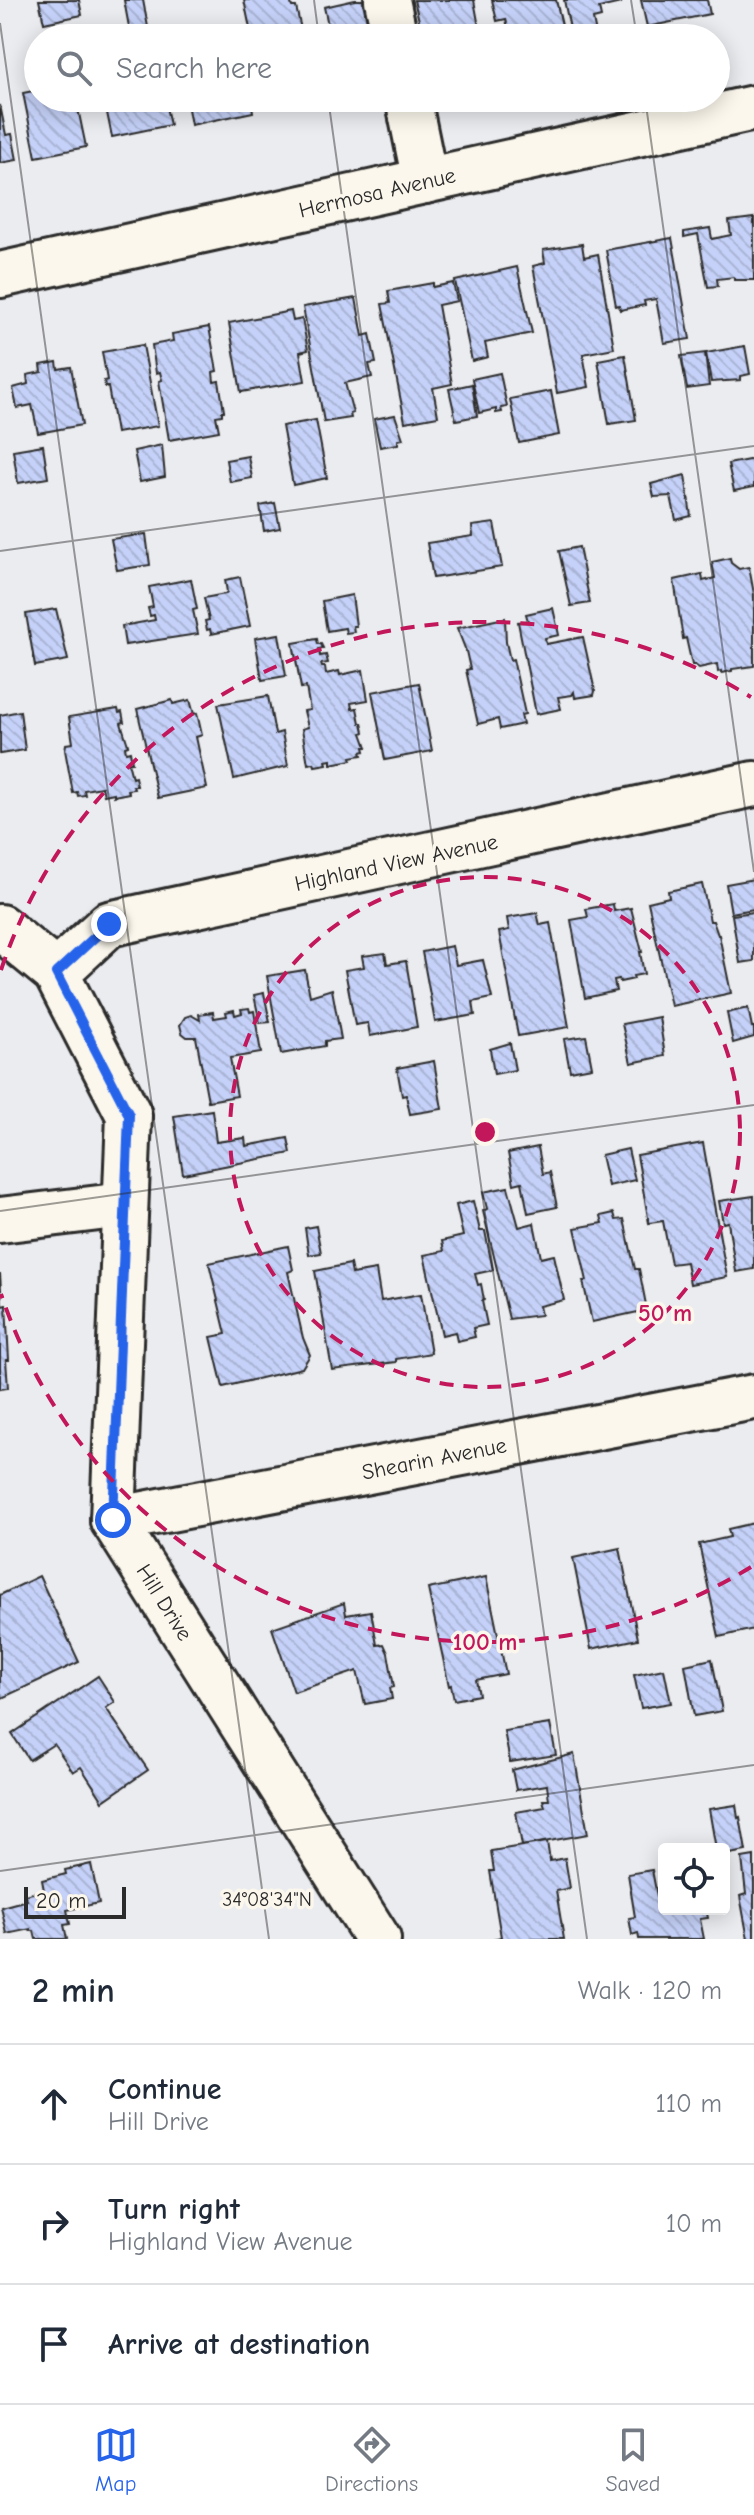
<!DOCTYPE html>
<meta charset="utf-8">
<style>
:root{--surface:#fff;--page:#f6f6f7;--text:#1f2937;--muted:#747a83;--line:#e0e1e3;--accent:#2563eb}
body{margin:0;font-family:"Comic Neue",sans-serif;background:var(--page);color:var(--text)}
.controls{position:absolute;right:24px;bottom:24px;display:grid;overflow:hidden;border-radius:8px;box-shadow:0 4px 20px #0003}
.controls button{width:72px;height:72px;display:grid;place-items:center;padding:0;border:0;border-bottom:2px solid var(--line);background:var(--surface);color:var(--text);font:40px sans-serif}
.scale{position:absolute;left:24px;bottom:20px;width:102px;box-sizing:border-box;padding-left:8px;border:4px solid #2b2b2b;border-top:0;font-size:22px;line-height:28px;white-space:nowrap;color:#2b2b2b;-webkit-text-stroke:6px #fbf7ec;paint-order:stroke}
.stop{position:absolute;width:24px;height:24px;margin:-18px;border:6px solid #2563eb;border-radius:50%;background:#fff}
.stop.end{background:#2563eb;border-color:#fff;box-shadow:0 2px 8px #0008}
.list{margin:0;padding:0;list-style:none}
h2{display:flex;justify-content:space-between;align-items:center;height:104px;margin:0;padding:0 32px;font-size:34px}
h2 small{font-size:26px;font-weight:400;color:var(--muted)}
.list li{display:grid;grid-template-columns:52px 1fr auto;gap:24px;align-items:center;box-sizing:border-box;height:120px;padding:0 32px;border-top:2px solid var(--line)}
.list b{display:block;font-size:30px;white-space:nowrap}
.list p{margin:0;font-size:26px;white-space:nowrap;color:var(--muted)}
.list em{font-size:26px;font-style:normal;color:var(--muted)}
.icon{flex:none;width:44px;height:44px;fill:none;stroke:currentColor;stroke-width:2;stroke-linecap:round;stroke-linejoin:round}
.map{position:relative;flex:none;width:754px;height:1939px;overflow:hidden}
.search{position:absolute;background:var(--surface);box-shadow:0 4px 20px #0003;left:24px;right:24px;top:24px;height:88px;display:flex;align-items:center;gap:20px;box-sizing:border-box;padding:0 28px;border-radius:44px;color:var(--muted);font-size:30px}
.sheet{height:464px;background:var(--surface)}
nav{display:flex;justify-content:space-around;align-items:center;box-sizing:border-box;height:112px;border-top:2px solid var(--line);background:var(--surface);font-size:22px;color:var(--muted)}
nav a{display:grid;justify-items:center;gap:4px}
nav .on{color:var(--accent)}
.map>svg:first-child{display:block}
.building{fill:url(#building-back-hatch);stroke:#2b2b2b;stroke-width:2}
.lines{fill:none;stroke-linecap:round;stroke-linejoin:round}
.minor-casing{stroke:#2b2b2b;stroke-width:50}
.minor{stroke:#fbf7ec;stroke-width:44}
.route{stroke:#2563eb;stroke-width:10}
.ticks{fill:none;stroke:#2b2b2b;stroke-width:2;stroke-opacity:0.45}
.ring{fill:none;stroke:#c2185b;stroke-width:4;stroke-dasharray:14 10}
.labels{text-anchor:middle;stroke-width:7;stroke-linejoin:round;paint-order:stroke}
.street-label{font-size:22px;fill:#2b2b2b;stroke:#fbf7ec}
.ticks-label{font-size:20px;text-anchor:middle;fill:#2b2b2b;stroke:#fbf7ec;stroke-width:7;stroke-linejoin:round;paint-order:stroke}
.centre{fill:#c2185b;stroke:#fbf7ec;stroke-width:4}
.ring-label{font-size:24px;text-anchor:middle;font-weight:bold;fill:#c2185b;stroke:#fbf7ec;stroke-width:7;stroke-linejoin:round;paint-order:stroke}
</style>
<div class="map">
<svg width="754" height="1939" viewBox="0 0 754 1939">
<defs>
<pattern id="building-back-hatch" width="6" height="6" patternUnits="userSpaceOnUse" patternTransform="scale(2)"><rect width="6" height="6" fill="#c5d1f8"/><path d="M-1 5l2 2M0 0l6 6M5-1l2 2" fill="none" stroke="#a9b4d5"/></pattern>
</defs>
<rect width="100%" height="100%" fill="#ebecf0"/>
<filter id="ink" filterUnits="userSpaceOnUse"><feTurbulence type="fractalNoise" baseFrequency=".0125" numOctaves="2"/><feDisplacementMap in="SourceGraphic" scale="16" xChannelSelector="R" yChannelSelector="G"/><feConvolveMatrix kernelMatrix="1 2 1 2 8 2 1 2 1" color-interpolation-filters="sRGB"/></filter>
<g filter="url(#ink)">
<g class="building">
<polygon points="39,0 79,0 82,15 44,23"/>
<polygon points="124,0 143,0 150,38 131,38"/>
<polygon points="244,0 290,0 292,7 296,7 303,38 252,38"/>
<polygon points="355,0 378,0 391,38 331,38 324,7"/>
<polygon points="414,0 474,0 481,38 429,38 426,28 421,29"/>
<polygon points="492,0 556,0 565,38 510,38 506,19 497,21"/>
<polygon points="564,0 620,0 621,3 599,8 601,17 593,19 596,34 572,38"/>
<polygon points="641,0 707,0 710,14 647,27"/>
<polygon points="38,90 38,98 78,98 76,99 86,147 36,157 23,93"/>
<polygon points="104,98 164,98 170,125 112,137"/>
<polygon points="186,98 251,98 253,112 191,125"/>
<polygon points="0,105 6,135 12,134 17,160 0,163"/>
<polygon points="754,218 754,280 734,280 734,277 717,279 718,286 708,287 698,234 684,237 684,232 710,228 712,239 731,235 729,221"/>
<polygon points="672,238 690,339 664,343 656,299 644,301 645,305 620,310 619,305 616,306 606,250"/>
<polygon points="582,244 584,257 598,254 614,348 583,354 589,387 557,393 533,266 545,263 543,250"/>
<polygon points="517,267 532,333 485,343 488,357 472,361 455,281"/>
<polygon points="433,283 433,287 453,283 457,301 438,305 452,384 433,388 438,416 405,422 382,304 390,303 388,291"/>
<polygon points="356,298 363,336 370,334 376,363 369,364 372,377 345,383 353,413 350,414 351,418 324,422 303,307"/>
<polygon points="291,311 293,321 302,319 308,350 300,352 305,381 241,392 229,323"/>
<polygon points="209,327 217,371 213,372 214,382 219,381 224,411 222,411 222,415 216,416 219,431 169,440 159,381 162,380 160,372 156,373 152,345 173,341 172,334"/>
<polygon points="143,345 158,426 116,433 108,387 105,387 104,381 107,380 102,352"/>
<polygon points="745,346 750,374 741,376 741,380 711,382 706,353"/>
<polygon points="705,353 709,386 687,389 681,356"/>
<polygon points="625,355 636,420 609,424 598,360"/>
<polygon points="57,362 58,369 71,367 82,425 38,433 32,405 17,408 13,388 28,384 27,375 42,372 41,365"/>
<polygon points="500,373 507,407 501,408 502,412 496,413 496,409 479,413 472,379"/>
<polygon points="472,384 477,416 456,420 449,389"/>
<polygon points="551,391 559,435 519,443 510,399"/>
<polygon points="395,415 403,439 398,440 398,444 380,447 374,419"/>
<polygon points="316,420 327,478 293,485 282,426"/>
<polygon points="43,445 48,478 18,483 13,450"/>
<polygon points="162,445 165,477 140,482 134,451"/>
<polygon points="248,456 252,478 230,482 226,460"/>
<polygon points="754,459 754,487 734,491 728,464"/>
<polygon points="685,475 691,516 676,520 671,496 654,497 651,484"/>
<polygon points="275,503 280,528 264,531 260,506"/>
<polygon points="494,523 502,567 433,578 427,543 473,536 472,526"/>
<polygon points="146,534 150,565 117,570 111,539"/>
<polygon points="579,547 590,603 571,606 559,551"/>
<polygon points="730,558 731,563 739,569 749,567 754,594 754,666 732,669 732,671 721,673 721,671 718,672 717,664 699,668 695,665 692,665 686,638 683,639 674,580 702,574 703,581 715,578 712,562"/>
<polygon points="240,577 250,626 211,634 210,629 207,630 205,621 209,620 204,598 225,594 227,592 225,580"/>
<polygon points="191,579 197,609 193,610 198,634 125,645 122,626 155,620 154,615 150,616 148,608 153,607 149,587"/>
<polygon points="352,595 356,626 353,626 354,632 346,633 345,628 327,631 322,601"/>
<polygon points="553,608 559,635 545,638 546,644 583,637 595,691 594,695 575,698 574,692 572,695 558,697 561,709 536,714 518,622 528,621 526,614"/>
<polygon points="56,609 68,660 35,666 26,614"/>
<polygon points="505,618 506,642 510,660 513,659 525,714 521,715 523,724 500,729 498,719 478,724 466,670 470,669 466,651 457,628"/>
<polygon points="279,634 286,676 262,680 255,638"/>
<polygon points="317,639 318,644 321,644 323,648 319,649 320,656 326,655 328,663 321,664 322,667 325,667 326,674 339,671 340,675 363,670 368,700 351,703 352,709 357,708 360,723 362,723 364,732 362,733 367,747 364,747 365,751 361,752 362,755 351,757 352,760 331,764 331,760 326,761 327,764 315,766 314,763 308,764 302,729 308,727 304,711 310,710 306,687 301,688 293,643"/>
<polygon points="419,683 432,751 385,760 372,692"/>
<polygon points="268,696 275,734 282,732 288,766 234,779 218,704"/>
<polygon points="172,700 173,704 190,700 194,714 197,713 202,735 196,737 207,788 158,798 137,709"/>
<polygon points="118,709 119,713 122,712 124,722 121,723 128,745 125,746 126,752 130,751 132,762 128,762 132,778 135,777 137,786 133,786 134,789 128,790 129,793 114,796 114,793 104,795 102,787 84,790 85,795 78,796 77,792 73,793 65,750 66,744 73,743 69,717"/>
<polygon points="20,711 25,750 0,754 0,715"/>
<polygon points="754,879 754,909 731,913 726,884"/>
<polygon points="702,884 710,921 713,921 718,935 719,935 731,993 671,1006 648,902 669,897 668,891"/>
<polygon points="613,904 614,911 631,908 642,952 640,952 644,974 633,976 634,979 620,982 619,979 614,980 616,991 585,998 571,920 588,917 586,909"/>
<polygon points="754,912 754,961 740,963 732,915"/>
<polygon points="537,913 540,925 550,923 569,1027 518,1036 499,932 509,930 507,918"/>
<polygon points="452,946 456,965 483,960 492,998 473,1002 475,1015 435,1022 422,952"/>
<polygon points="385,953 387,964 406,961 417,1027 370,1036 368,1023 355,1025 345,970 364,967 362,956"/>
<polygon points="305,970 310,996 332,989 341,1039 325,1041 325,1046 281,1054 267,976"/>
<polygon points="264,993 270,1022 260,1023 254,995"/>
<polygon points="249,1008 250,1012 254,1011 261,1053 230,1058 237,1096 208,1101 196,1037 187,1037 182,1033 180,1025 185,1017 191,1015 200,1020 199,1014 213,1012 214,1018 227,1016 226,1012 234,1010 235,1015 242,1013 241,1009"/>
<polygon points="748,1008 752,1027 754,1027 754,1037 733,1043 727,1013"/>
<polygon points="659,1017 665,1056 631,1063 622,1024"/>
<polygon points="586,1036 592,1067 570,1071 564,1039"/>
<polygon points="510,1043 515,1070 494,1074 490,1049"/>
<polygon points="434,1061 442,1109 410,1114 406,1095 402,1096 397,1068"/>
<polygon points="212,1110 216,1142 245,1138 246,1146 288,1138 291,1153 183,1174 174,1116"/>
<polygon points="703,1143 727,1277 690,1284 686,1262 671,1264 663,1221 649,1223 637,1155"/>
<polygon points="538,1147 543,1174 550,1172 557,1207 528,1213 522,1182 514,1184 508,1153"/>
<polygon points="628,1149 635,1180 608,1186 601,1155"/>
<polygon points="508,1187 519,1227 534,1223 541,1258 554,1255 564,1300 539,1306 541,1315 509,1319 483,1211 487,1209 483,1192"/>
<polygon points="754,1196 754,1269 736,1272 728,1222 723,1223 719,1201"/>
<polygon points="473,1201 480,1231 485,1231 493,1270 475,1274 478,1285 481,1284 484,1300 482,1301 487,1325 473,1328 475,1337 457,1341 455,1332 442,1335 424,1255 444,1251 442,1241 463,1236 456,1205"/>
<polygon points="614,1213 616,1220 624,1219 635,1269 639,1269 647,1310 592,1322 583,1281 587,1281 575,1228 603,1223 601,1216"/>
<polygon points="316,1226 321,1253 309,1255 305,1228"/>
<polygon points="288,1246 293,1270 288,1272 303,1338 310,1355 302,1368 223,1387 211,1337 226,1334 209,1263"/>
<polygon points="350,1264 352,1274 376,1270 381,1301 421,1294 431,1353 396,1359 396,1362 332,1370 315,1271"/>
<polygon points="0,1273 2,1306 6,1305 9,1360 6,1360 8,1388 0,1389"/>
<polygon points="754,1523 754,1629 719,1637 699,1544 730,1537 728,1529"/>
<polygon points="620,1548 638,1639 591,1649 573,1558"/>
<polygon points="39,1576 79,1662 2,1698 0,1693 0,1595"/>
<polygon points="486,1577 506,1674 476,1680 479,1695 454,1700 451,1685 449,1686 428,1589"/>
<polygon points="344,1603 346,1615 371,1611 377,1645 384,1644 388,1653 394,1687 390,1688 392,1699 365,1704 357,1671 294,1692 272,1628"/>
<polygon points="712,1659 722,1711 694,1716 685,1665"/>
<polygon points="664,1669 671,1703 641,1708 634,1675"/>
<polygon points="98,1676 115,1702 106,1708 148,1770 103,1801 81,1767 73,1772 54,1744 29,1760 12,1734"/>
<polygon points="550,1724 556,1755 510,1762 504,1731"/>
<polygon points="574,1754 588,1834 522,1846 516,1812 545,1807 543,1800 549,1800 547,1785 516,1790 512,1770"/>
<polygon points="736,1805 738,1818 740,1817 746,1851 724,1855 724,1849 716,1849 709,1809"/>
<polygon points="547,1842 550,1861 565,1858 570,1888 556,1891 564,1939 493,1939 501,1937 490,1871 494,1871 491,1851"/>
<polygon points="754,1856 754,1939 748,1939 740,1896 746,1894 742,1858"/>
<polygon points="91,1864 99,1903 67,1910 70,1924 64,1925 67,1939 36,1939 34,1931 31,1931 31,1929 7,1934 1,1907 27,1900 25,1895 44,1890 42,1880 66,1874 65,1870"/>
<polygon points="652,1870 658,1901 664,1900 664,1909 706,1909 708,1918 700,1919 704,1939 639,1939 638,1933 632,1935 629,1918 635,1917 628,1874"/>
</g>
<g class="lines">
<defs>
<g id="minor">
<polyline points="387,0 395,38"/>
<polyline points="408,98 425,181"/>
<polyline points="0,275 754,108"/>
<polyline points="0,927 56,973 129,1115 113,1520 378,1939"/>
<polyline points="56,973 109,924 754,784"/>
<polyline points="0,1220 124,1205"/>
<polyline points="113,1520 754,1397"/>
</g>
</defs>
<use href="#minor" class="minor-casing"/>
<use href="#minor" class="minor"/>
</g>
</g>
<g class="lines" filter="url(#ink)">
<polyline class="route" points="109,924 56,973 129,1115 113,1520"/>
</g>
<path class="ticks" d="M314,0L319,38M631,0L637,38M0,23L269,1939M328,98L587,1939M645,98L754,872M0,551L754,446M0,1211L754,1105M0,1871L754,1765"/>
<g class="ring">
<circle cx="485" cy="1132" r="255"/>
<path d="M751 1567A510 510 0 0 1 1 1294M1 970A510 510 0 0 1 751 697"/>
</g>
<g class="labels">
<g class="street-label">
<text transform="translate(377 192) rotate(-13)" y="8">Hermosa Avenue</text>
<text transform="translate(396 862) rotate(-12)" y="8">Highland View Avenue</text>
<text transform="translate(434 1458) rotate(-11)" y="8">Shearin Avenue</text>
<text transform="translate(165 1602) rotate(58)" y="8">Hill Drive</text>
</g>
</g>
<g class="ticks-label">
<text x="267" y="1906">34°08'34"N</text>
</g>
<circle cx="485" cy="1132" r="12" class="centre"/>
<g class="ring-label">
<text x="665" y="1321">50 m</text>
<text x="485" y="1650">100 m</text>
</g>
</svg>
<div class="controls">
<button><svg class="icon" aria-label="locate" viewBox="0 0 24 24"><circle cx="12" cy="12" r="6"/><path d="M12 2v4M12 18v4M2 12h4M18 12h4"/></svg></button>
</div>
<div class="scale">20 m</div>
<div class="stop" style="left:113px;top:1520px"></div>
<div class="stop end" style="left:109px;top:924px"></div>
<div class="search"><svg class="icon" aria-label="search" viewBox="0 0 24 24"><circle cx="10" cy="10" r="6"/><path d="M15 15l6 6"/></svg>Search here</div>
</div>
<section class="sheet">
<h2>2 min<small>Walk · 120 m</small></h2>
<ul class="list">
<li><svg class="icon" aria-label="ahead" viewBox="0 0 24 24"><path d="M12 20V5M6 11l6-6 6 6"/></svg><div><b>Continue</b><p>Hill Drive</p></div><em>110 m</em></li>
<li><svg class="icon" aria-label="right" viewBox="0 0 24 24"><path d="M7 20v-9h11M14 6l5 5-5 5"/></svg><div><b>Turn right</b><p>Highland View Avenue</p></div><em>10 m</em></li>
<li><svg class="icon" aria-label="arrive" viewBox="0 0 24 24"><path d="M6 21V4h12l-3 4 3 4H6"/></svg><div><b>Arrive at destination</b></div></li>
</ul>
</section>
<nav>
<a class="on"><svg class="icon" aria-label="map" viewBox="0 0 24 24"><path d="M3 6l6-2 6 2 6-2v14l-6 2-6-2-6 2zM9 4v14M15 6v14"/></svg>Map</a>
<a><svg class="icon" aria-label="directions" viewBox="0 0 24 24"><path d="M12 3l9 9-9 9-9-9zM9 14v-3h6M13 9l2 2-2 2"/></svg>Directions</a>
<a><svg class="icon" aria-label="saved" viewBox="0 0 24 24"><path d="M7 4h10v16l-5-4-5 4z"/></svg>Saved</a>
</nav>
